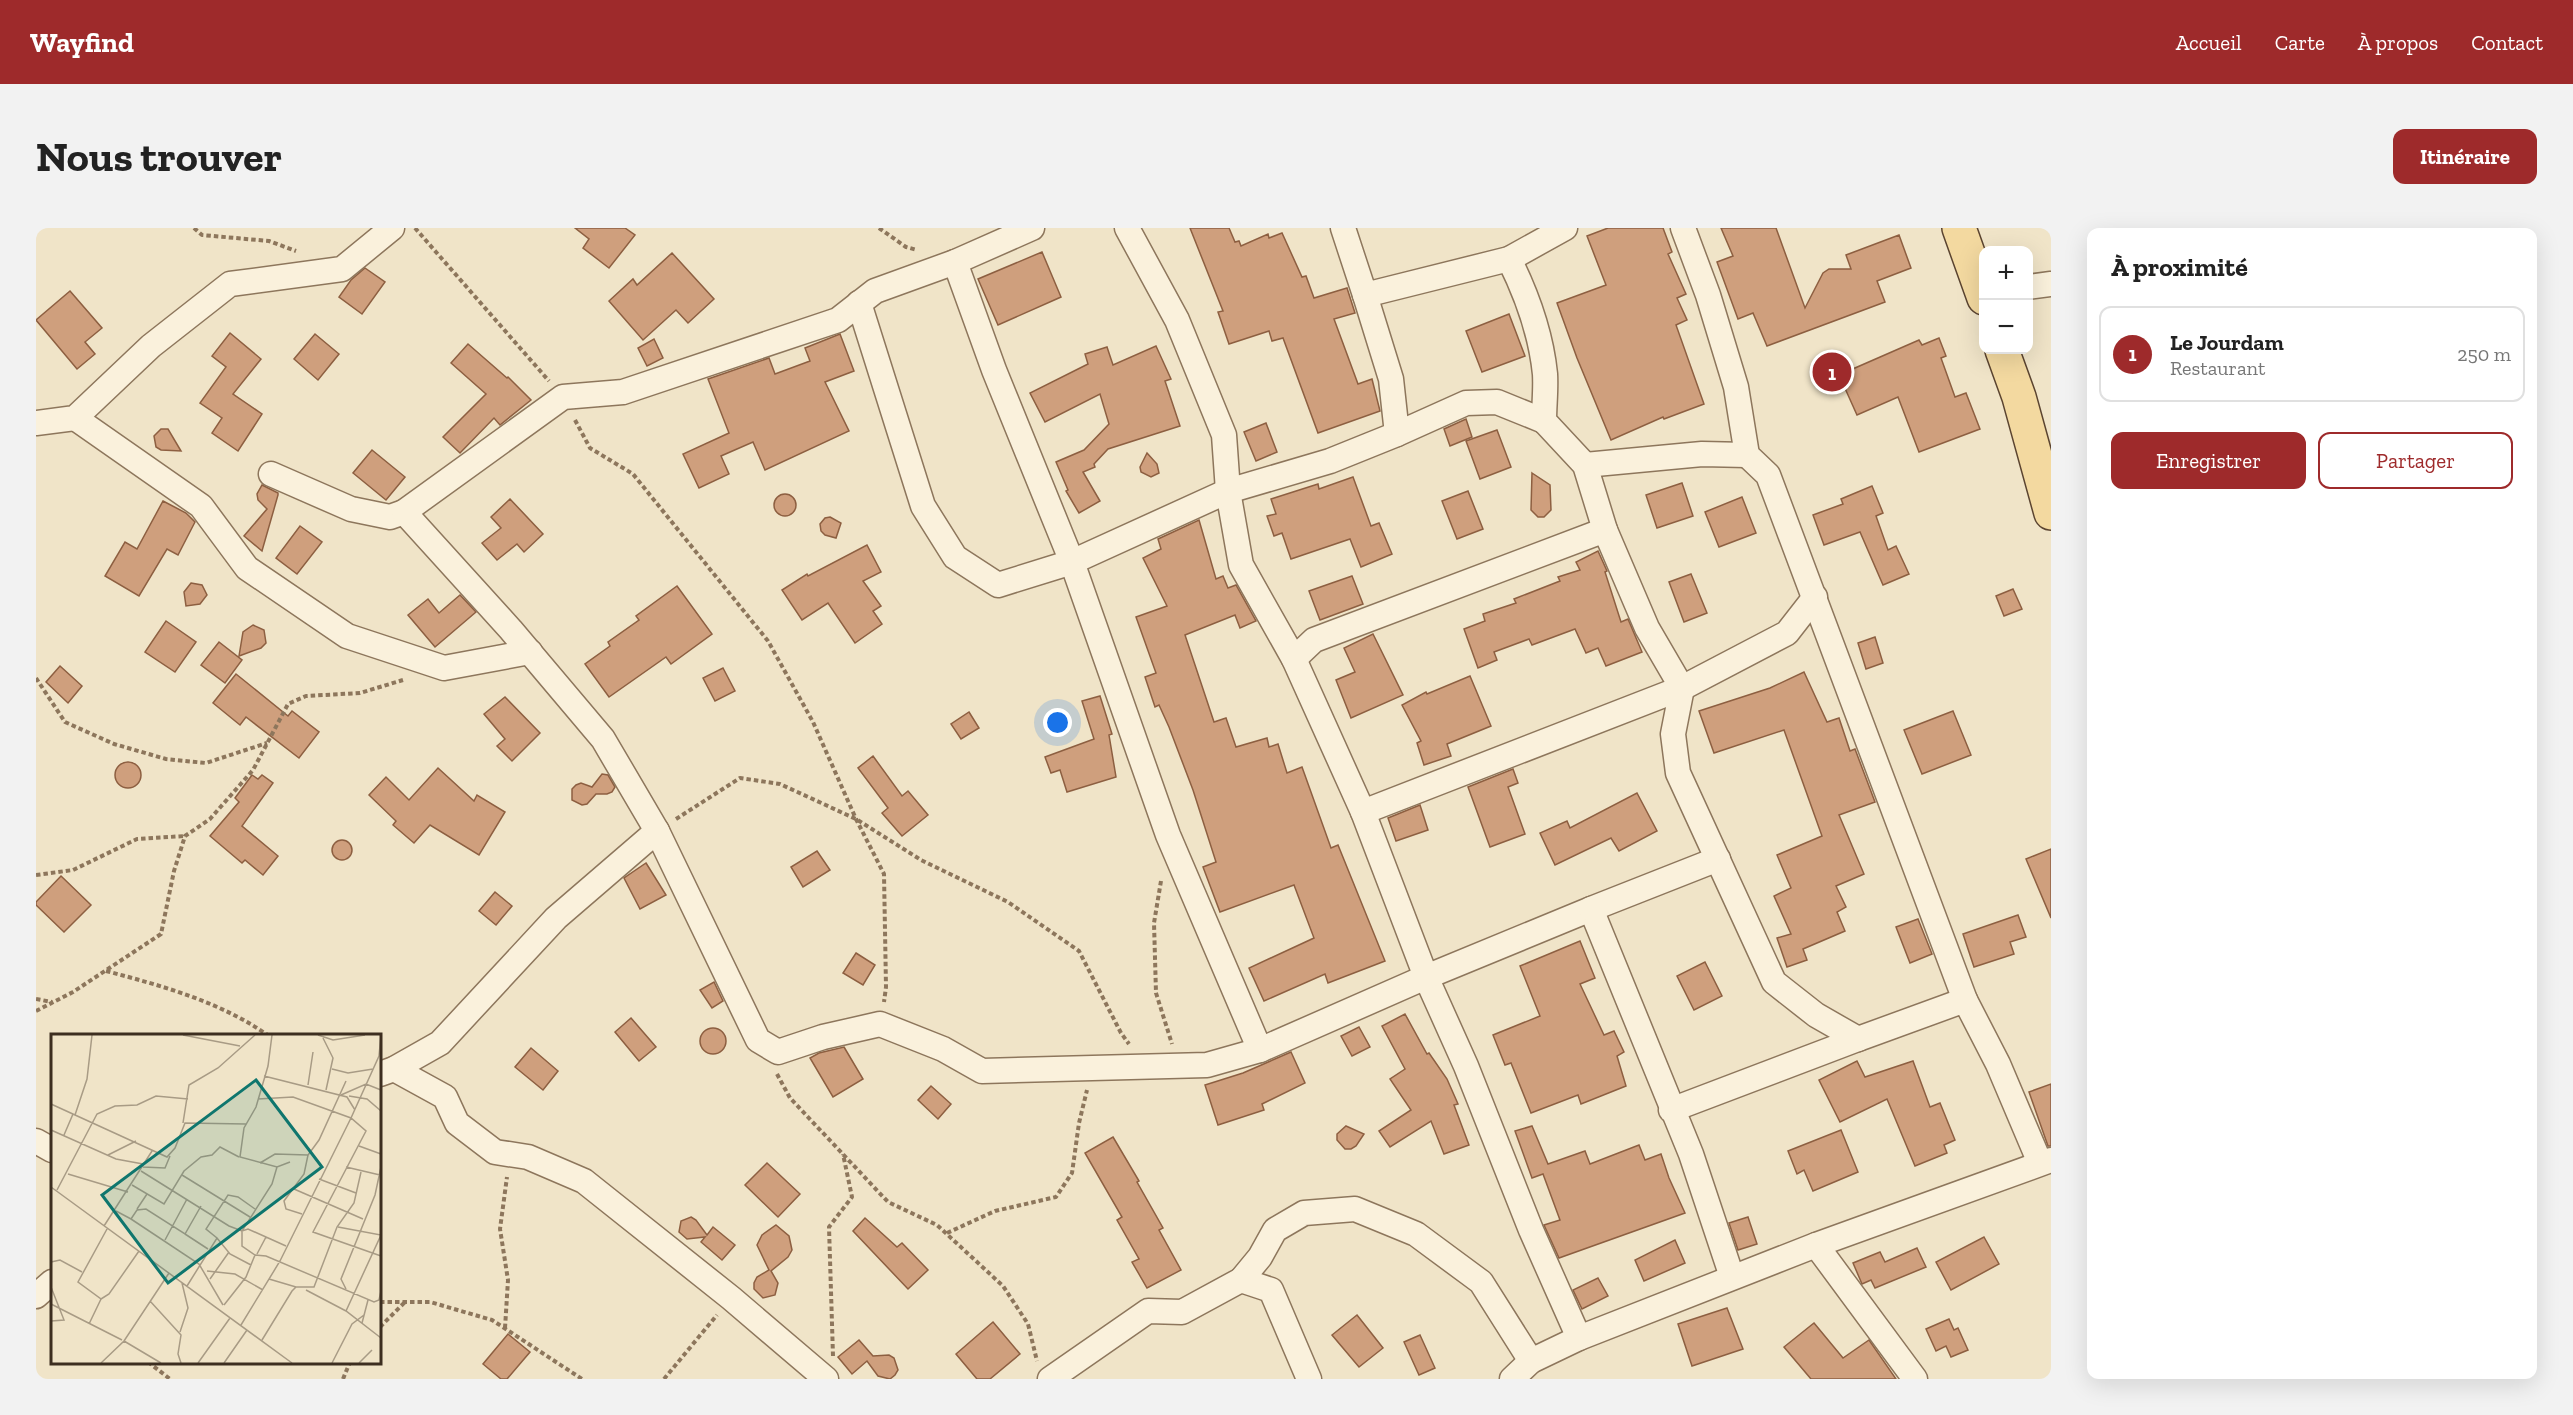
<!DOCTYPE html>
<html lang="fr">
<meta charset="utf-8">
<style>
:root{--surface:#fff;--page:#f2f2f2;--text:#222;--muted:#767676;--line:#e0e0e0;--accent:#9e2a2b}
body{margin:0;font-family:"Zilla Slab",serif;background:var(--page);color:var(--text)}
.controls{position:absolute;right:18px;top:18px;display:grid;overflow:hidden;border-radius:12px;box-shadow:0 6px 24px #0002}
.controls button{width:54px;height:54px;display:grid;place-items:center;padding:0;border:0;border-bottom:2px solid var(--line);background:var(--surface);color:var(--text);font:30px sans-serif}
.you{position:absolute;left:1022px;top:495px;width:21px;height:21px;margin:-15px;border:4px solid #fff;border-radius:50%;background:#1a73e8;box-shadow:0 0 0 9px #1a73e833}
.badge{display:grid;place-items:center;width:39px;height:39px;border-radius:50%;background:var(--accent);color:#fff;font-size:20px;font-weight:700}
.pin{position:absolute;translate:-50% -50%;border:3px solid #fff;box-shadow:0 2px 6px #0006}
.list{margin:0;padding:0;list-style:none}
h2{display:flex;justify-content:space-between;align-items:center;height:78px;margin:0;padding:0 24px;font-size:26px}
h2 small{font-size:20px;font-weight:400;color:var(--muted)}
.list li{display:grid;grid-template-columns:39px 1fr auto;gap:18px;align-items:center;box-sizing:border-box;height:96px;margin:0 12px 12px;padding:0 12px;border:2px solid var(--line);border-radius:12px}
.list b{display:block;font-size:22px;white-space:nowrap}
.list p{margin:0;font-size:20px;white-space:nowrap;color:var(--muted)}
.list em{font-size:20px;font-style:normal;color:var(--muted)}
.actions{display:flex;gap:12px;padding:18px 24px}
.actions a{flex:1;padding:14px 0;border:2px solid var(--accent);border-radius:12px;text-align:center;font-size:21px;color:var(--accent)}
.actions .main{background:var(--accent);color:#fff}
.map{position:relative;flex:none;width:2015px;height:1151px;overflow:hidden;border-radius:12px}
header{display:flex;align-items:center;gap:36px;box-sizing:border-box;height:84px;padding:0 30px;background:var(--accent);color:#fff}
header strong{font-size:28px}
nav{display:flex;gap:33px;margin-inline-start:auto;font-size:21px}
.intro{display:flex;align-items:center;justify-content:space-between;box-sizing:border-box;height:144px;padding:0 36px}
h1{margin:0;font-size:42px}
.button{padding:15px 27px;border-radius:12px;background:var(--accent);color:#fff;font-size:21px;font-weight:700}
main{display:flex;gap:36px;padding:0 36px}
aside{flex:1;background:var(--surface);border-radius:12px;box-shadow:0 6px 24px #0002}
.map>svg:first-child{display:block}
.building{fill:#cf9f7d;stroke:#8d5f41;stroke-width:1.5}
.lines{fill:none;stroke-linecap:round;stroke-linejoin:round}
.street-casing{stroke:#8d765c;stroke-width:27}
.primary-casing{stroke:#5b4430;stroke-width:36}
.path{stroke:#8d765c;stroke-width:4;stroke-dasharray:4.5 3;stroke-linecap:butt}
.street{stroke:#faf1dc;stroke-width:24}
.primary{stroke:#f3d9a0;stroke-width:33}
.inset-road{fill:none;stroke:#a89b85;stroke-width:1.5}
.view{fill:#0f766e;fill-opacity:0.15;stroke:#0f766e;stroke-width:3}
.inset-edge{fill:none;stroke:#3d2e20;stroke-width:3}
</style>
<header>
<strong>Wayfind</strong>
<nav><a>Accueil</a><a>Carte</a><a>À propos</a><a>Contact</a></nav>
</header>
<div class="intro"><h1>Nous trouver</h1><a class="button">Itinéraire</a></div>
<main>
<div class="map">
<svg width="2015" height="1151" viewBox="0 0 2015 1151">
<rect width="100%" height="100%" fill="#f0e4c8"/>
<g class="building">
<polygon points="539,0 589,0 599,7 573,40 547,20 553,11"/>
<polygon points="1154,0 1193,0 1199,14 1203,13 1205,18 1232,6 1233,10 1246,5 1266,49 1270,48 1278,70 1311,60 1319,85 1298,91 1322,156 1336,151 1344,183 1282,205 1247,110 1236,113 1233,103 1193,116 1182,84 1187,83"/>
<polygon points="1572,0 1627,0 1636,24 1632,26 1650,66 1641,70 1651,92 1640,97 1668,176 1628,191 1627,189 1575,212 1541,130 1521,75 1570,57 1551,8"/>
<polygon points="1685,0 1740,0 1769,80 1787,45 1793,41 1815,41 1810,27 1863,7 1875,40 1841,53 1849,74 1731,118 1717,85 1702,91 1681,34 1697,28"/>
<polygon points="1006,24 1025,69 962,97 942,51"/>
<polygon points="636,25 678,71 652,95 640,82 607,112 573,73 597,51 601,57"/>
<polygon points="329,40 349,54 326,86 303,69 315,52"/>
<polygon points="34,63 66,100 49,114 59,126 41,141 0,92"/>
<polygon points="1473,86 1489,128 1446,144 1430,103"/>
<polygon points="194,105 225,131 197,166 226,186 202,223 176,205 186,190 164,175 190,139 176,128"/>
<polygon points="279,106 303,126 282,152 258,131"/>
<polygon points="804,106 818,143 789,154 813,203 729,242 717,214 685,228 693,246 663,260 647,226 693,205 672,151 733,130 739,146 774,133 769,120"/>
<polygon points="1903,110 1910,128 1905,130 1919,169 1930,165 1944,201 1883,224 1862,169 1821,187 1803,147 1883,112 1886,117"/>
<polygon points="618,111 627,130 611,138 602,120"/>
<polygon points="432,116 471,150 472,149 495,172 464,197 458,190 424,225 407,209 450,166 415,135"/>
<polygon points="1120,118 1135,151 1129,153 1144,198 1072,221 1058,236 1059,239 1047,244 1064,273 1043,285 1030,263 1032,262 1020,234 1048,222 1073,196 1064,166 1009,194 994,165 1052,136 1049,126 1071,119 1077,137"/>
<polygon points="1430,191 1436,209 1414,218 1408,201"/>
<polygon points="1230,195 1241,224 1220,233 1208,204"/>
<polygon points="125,201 132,201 145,223 125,222 120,219 118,208"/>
<polygon points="1461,202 1475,239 1444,251 1430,213"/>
<polygon points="336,222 369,249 350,272 317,245"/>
<polygon points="1111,225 1121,236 1123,245 1115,249 1105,244 1104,239"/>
<polygon points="1496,245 1514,257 1515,282 1508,289 1502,289 1495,282"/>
<polygon points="1317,249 1335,298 1343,295 1356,326 1325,339 1314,311 1255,331 1246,305 1238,308 1231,288 1240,286 1235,271 1282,256 1283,261"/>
<polygon points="1646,255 1657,288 1621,300 1610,267"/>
<polygon points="226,257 242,265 242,267 226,323 208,308 231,281 222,272 221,266"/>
<polygon points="1836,258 1847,285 1840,288 1852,322 1860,318 1873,346 1847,357 1824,304 1788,317 1777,287 1807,276 1805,271"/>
<polygon points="1432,263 1447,301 1421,311 1406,273"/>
<circle cx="749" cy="277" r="11"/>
<polygon points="1706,269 1720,305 1683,319 1669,284"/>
<polygon points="474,271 507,306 488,324 481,316 461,332 446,315 465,300 455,289"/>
<polygon points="127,273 150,285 159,294 142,327 131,321 103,368 69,348 89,314 101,321"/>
<polygon points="794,289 805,295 800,310 789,307 785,303 784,296 789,290"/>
<polygon points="1163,292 1180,351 1187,348 1192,360 1200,357 1220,393 1204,400 1199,387 1149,407 1178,494 1190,490 1200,519 1231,510 1233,519 1242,516 1251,545 1266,539 1295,620 1302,617 1349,733 1292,755 1289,746 1228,773 1213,740 1278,710 1258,657 1184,684 1167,639 1180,634 1157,562 1133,499 1123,477 1119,479 1109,449 1120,445 1100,389 1131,378 1107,330 1125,321 1122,311"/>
<polygon points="264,298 286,314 261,346 240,330"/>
<polygon points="831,317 845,344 827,353 845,378 837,383 846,396 819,415 792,375 766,392 746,362 771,346 772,348"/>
<polygon points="1562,323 1571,343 1569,344 1585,394 1592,391 1606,424 1570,438 1562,420 1550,425 1539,401 1496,417 1493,411 1458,424 1461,432 1442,440 1428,401 1449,393 1447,386 1480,375 1478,371 1524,353 1522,349 1544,342 1540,334"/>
<polygon points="1655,346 1671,385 1648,394 1633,354"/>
<polygon points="1316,348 1327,376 1284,392 1273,363"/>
<polygon points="155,355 166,357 171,367 164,376 150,378 148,364"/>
<polygon points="641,358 676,406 635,436 630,429 573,469 549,436 574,418 572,414 603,392 600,388"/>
<polygon points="1977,361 1986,381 1968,388 1960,368"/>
<polygon points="424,367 440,384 399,419 372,387 392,371 403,385"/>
<polygon points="130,393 160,414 139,444 109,424"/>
<polygon points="217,397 228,402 230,415 225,420 203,428 207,404"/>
<polygon points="1337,406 1367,467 1315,490 1300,452 1319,444 1308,420"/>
<polygon points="1839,409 1847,435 1830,441 1822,415"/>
<polygon points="183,414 206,432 189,455 165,437"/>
<polygon points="24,438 46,458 32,475 10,454"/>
<polygon points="687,440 699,463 679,473 667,450"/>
<polygon points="1768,444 1791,494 1803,490 1814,523 1819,521 1839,574 1803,587 1828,646 1800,658 1810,679 1801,684 1809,703 1767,721 1771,732 1751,739 1741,710 1755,706 1738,668 1755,660 1741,627 1786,608 1748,502 1678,525 1663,483 1734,460"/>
<polygon points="200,446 252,488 256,483 283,504 263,530 210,489 204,497 177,475"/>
<polygon points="1434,448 1455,498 1411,516 1415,528 1388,537 1381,515 1385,513 1366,477 1390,464 1391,466"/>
<polygon points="1064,468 1076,506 1073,507 1080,549 1031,564 1024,542 1015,545 1009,529 1058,511 1046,473"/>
<polygon points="469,469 504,505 476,533 461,518 469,511 448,486"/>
<polygon points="1917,483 1935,527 1886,546 1868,502"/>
<polygon points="933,484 943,500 925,511 915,496"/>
<polygon points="837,528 866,568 872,563 892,587 866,608 846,585 852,580 822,540"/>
<circle cx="92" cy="547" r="13"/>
<polygon points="402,540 438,573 441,567 469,584 443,627 394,597 378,615 357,597 360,593 333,567 350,549 373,572"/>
<polygon points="1477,541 1482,555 1472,559 1489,606 1454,619 1432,559"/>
<polygon points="566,546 572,547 579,559 576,564 571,566 560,566 551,576 546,577 536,572 536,561 540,557 545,555 556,559"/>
<polygon points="216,547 222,551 226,547 237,555 206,598 242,628 227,647 209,632 206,635 174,608 203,574 199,570"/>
<polygon points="1601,565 1621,603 1583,623 1575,610 1519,637 1504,605 1531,593 1534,600"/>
<polygon points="1384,577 1392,602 1360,613 1352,590"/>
<circle cx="306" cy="622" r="10"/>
<polygon points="2015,621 2015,690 1990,631"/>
<polygon points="781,623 794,642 767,659 755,639"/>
<polygon points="610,635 630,667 604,681 588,650"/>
<polygon points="25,648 55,677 28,704 0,677 0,674"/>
<polygon points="459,664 476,678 460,697 443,683"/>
<polygon points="1982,687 1990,709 1974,714 1978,726 1938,739 1927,706"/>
<polygon points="1882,691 1896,726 1874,735 1860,699"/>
<polygon points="1544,713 1559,750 1544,756 1568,807 1578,803 1588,824 1581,828 1590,858 1545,876 1542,867 1495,885 1475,835 1469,837 1457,807 1504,788 1484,738"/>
<polygon points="820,725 839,737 827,757 807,745"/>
<polygon points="1669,734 1686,768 1658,782 1641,748"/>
<polygon points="678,754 687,773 676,780 664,762"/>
<polygon points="1369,786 1391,826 1393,825 1411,851 1422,876 1418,877 1433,917 1408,926 1395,893 1354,919 1343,903 1375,882 1354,851 1369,841 1346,798"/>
<polygon points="595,790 620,819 603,833 579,804"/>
<polygon points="1323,799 1334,819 1316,828 1305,808"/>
<circle cx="677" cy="813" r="13"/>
<polygon points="808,819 827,851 797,869 774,830 783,825"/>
<polygon points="495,820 522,843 507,862 479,839"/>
<polygon points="1255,824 1269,855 1226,876 1228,882 1182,897 1169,857 1207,845"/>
<polygon points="1821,833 1829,849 1877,833 1894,879 1904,875 1919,912 1908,917 1911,925 1879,938 1851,871 1804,894 1783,852"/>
<polygon points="2015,856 2015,918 2012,918 1993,864"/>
<polygon points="895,858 915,876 902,891 882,872"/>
<polygon points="1310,898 1328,906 1320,918 1315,921 1309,921 1301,912 1301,906"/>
<polygon points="1496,898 1512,936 1549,923 1554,936 1603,917 1609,932 1625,926 1633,950 1649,985 1523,1030 1508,997 1524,992 1507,946 1496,950 1479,903"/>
<polygon points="1805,902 1822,944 1777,963 1768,942 1761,946 1752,923"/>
<polygon points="1077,909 1103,953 1101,954 1127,1000 1123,1002 1145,1042 1111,1060 1096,1034 1103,1031 1081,992 1086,989 1049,925"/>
<polygon points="731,935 764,966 742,989 709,957"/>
<polygon points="655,989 660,992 671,1007 677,999 699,1017 686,1032 665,1014 669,1009 651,1011 643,1004 645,993"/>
<polygon points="1712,989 1721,1016 1702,1022 1693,995"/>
<polygon points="829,990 861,1019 866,1015 892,1042 872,1061 817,1003"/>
<polygon points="740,997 753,1008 756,1022 752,1029 735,1043 742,1055 739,1067 727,1070 718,1061 718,1055 721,1049 733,1042 721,1017 726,1007"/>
<polygon points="1948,1009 1963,1036 1915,1062 1900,1034"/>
<polygon points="1639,1012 1649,1035 1608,1053 1599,1032"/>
<polygon points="1881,1020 1890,1039 1839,1060 1835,1052 1826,1056 1817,1035 1844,1024 1849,1034"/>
<polygon points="1562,1050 1572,1068 1546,1081 1537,1062"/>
<polygon points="1691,1080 1707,1121 1656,1138 1642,1096"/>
<polygon points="1321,1087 1347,1120 1323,1139 1296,1107"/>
<polygon points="1913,1091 1918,1102 1922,1100 1932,1122 1915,1129 1910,1118 1900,1123 1890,1101"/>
<polygon points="957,1094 984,1126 954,1151 941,1151 920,1126"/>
<polygon points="1778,1095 1807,1130 1833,1112 1860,1151 1775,1151 1748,1119"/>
<polygon points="472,1106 494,1124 471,1151 465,1151 447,1136"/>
<polygon points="1384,1107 1399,1140 1383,1147 1368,1114"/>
<polygon points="823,1112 837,1128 853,1127 858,1130 862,1142 859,1147 854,1151 842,1148 831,1133 816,1146 802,1129"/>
</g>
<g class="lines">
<defs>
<g id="street">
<polyline points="1091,0 1141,92 1188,207 1192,263 1205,337 1258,431 1327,584 1390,749 1430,838 1495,1002 1543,1110"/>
<polyline points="1307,0 1329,67 1473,31 1529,0"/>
<polyline points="1647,0 1672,67 1700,159 1711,227 1732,247 1929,772"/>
<path d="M1473,31C1491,67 1505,106 1509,146C1510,161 1508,178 1508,193L1549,237L1569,302"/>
<polyline points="919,34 958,142 1036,334 1132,607 1224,822"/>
<polyline points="1992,59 2015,56"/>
<polyline points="823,75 887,278 919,329 962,357 1036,334 1192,263 1294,233 1361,206 1355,151 1329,67"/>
<polyline points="39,190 165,278 211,340 311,408 408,440 494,424"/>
<polyline points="0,195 39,190 115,118 194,56 306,41 356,0"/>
<polyline points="1361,206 1430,175 1461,174 1508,193"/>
<polyline points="1549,237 1666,226 1711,227"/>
<polyline points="235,246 315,281 354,289 368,284 475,402 567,511 621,603 520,690 404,815 358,841 344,846"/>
<polyline points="368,284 527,169 587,164 802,92 839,63 919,34 996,0"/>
<polyline points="1258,431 1278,412 1569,302 1611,400 1646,460 1637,506 1642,545 1738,754 1780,787 1822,811 1929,772 1962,836 2004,935"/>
<polyline points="1327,584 1646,460 1751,405 1779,369"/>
<polyline points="621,603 722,812 742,824 787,809 844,796 907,821 946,843 1171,837 1224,822 1390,749 1555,681 1655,926 1696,1049"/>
<polyline points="1555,681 1682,631"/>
<polyline points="358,841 409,869 421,895 459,924 492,929 548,953 695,1070 790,1151"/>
<polyline points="1635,882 1822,811"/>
<polyline points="0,913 16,922"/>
<polyline points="1780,1017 1879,1151"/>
<polyline points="1205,1052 1224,1029 1239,1002 1268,985 1319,981 1380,1006 1445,1054 1495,1133"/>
<polyline points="0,1068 16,1054"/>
<polyline points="1014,1151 1112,1083 1146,1084 1205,1052 1235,1062 1273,1151"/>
<polyline points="1476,1151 1495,1133 1543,1110 1780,1017 2015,932"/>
</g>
<g id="primary">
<polyline points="1923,0 1948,70"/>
<polyline points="1966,122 1983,169 2015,285"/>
</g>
</defs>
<use href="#street" class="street-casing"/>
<use href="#primary" class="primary-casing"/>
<g class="path">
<polyline points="158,0 166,7 233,13 260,23"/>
<polyline points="379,0 513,153"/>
<polyline points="843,0 870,19 881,22"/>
<polyline points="539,192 554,220 597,246 732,413 777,494 820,591 848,646 850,759 848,774"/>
<polyline points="0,450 29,494 78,516 130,531 170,535 231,515"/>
<polyline points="640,591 704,550 744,556 820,591 885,632 972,674 1043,723 1085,805 1093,816"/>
<polyline points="0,647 37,642 101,611 149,608"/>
<polyline points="1125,653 1118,695 1120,765 1136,816"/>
<path d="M70,743C127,758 185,774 233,808"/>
<polyline points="0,771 16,774"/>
<polyline points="0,783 37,764 125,706 138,643 149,608 174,591 217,542 252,476 270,468 324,465 367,452"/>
<polyline points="741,846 754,870 852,974 901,997 967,1058 992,1096 1001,1133"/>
<polyline points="911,1005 959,983 1020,969 1036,945 1043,895 1051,862"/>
<polyline points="344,1074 394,1074 456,1092 546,1151"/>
<polyline points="344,1099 369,1074"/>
<polyline points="469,1100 472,1052 464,1001 471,949"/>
<polyline points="797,1128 793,999 816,969 807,926"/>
<polyline points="112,1134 134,1151"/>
<polyline points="307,1151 314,1134"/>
<polyline points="628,1151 681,1087"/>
</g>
<use href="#street" class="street"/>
<use href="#primary" class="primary"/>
</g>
<g transform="translate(15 806)">
<rect width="330" height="330" fill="#f0e4c8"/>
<path class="inset-road" d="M132,1L189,12M221,1L217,32L205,73L193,94L189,123L226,133L239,128M267,1L282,6L314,1M272,4L282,24L275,56M281,35L297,39L322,35M213,42L296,63L304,76M257,51L262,18M290,61L315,50L330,56M298,62L316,65L330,77M207,65L242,63L300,84L315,97L262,198L330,222M0,70L116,123L124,114L134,89L195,90M24,81L36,45L41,1M132,89L138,51L167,34L204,1M0,96L65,125L92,130M13,101L22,80M308,112L330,120M57,121L85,107M209,129L224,120L257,121M92,133L114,134L119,122M226,133L221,150L191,197V212L204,221L215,222L323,268L328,266L330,257M295,133L329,141M90,137L178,192L191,197L197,195L235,212M17,140L77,158M131,141L199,183M268,145L305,159M81,151L113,170L133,137L150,123L161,121L169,113L188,123M0,153L241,329M243,155L312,185M6,156L46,80L64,72L86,71L105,62L137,65M86,175L96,160M65,177L80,185L86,176L95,175L134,200L150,172M251,180L235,175L233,167L253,140L257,121L268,106L295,47M80,185L148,230L172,271M53,192L101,117M287,193L330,201L295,277M134,200L157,215M166,204L155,195L177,161L187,163L204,175M114,206L136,165M206,220L215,203M0,228L9,226L31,238M156,237L184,240L212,256M159,245L178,218M218,245L245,253M136,252L166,204L179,220L200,231M0,253L13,286L0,287M295,255L290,245L324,161L330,133M255,256L295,277L330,304M50,265L58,260L88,217M99,267L130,301L127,320L130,329M0,270L71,306M173,271L195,243L204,221M311,289L317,266M38,290L50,265L27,248L56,195M190,291L229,227L300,84L328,22L330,1M129,298L137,274L131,249M211,306L241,257L245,253H263L286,193L303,169L310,138M73,307L110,329M50,329L73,307L118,239M147,329L179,284M173,329L196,296M281,329L301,290L313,281M308,329L321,316"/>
<path class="view" d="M205,46L271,133L117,249L51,161Z"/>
<rect width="330" height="330" class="inset-edge"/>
</g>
</svg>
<div class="controls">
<button>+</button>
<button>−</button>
</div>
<div class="you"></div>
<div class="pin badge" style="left:1796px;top:144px">1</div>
</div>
<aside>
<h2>À proximité<small></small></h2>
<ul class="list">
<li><span class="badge">1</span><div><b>Le Jourdam</b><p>Restaurant</p></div><em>250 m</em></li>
</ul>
<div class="actions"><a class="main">Enregistrer</a><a>Partager</a></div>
</aside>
</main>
